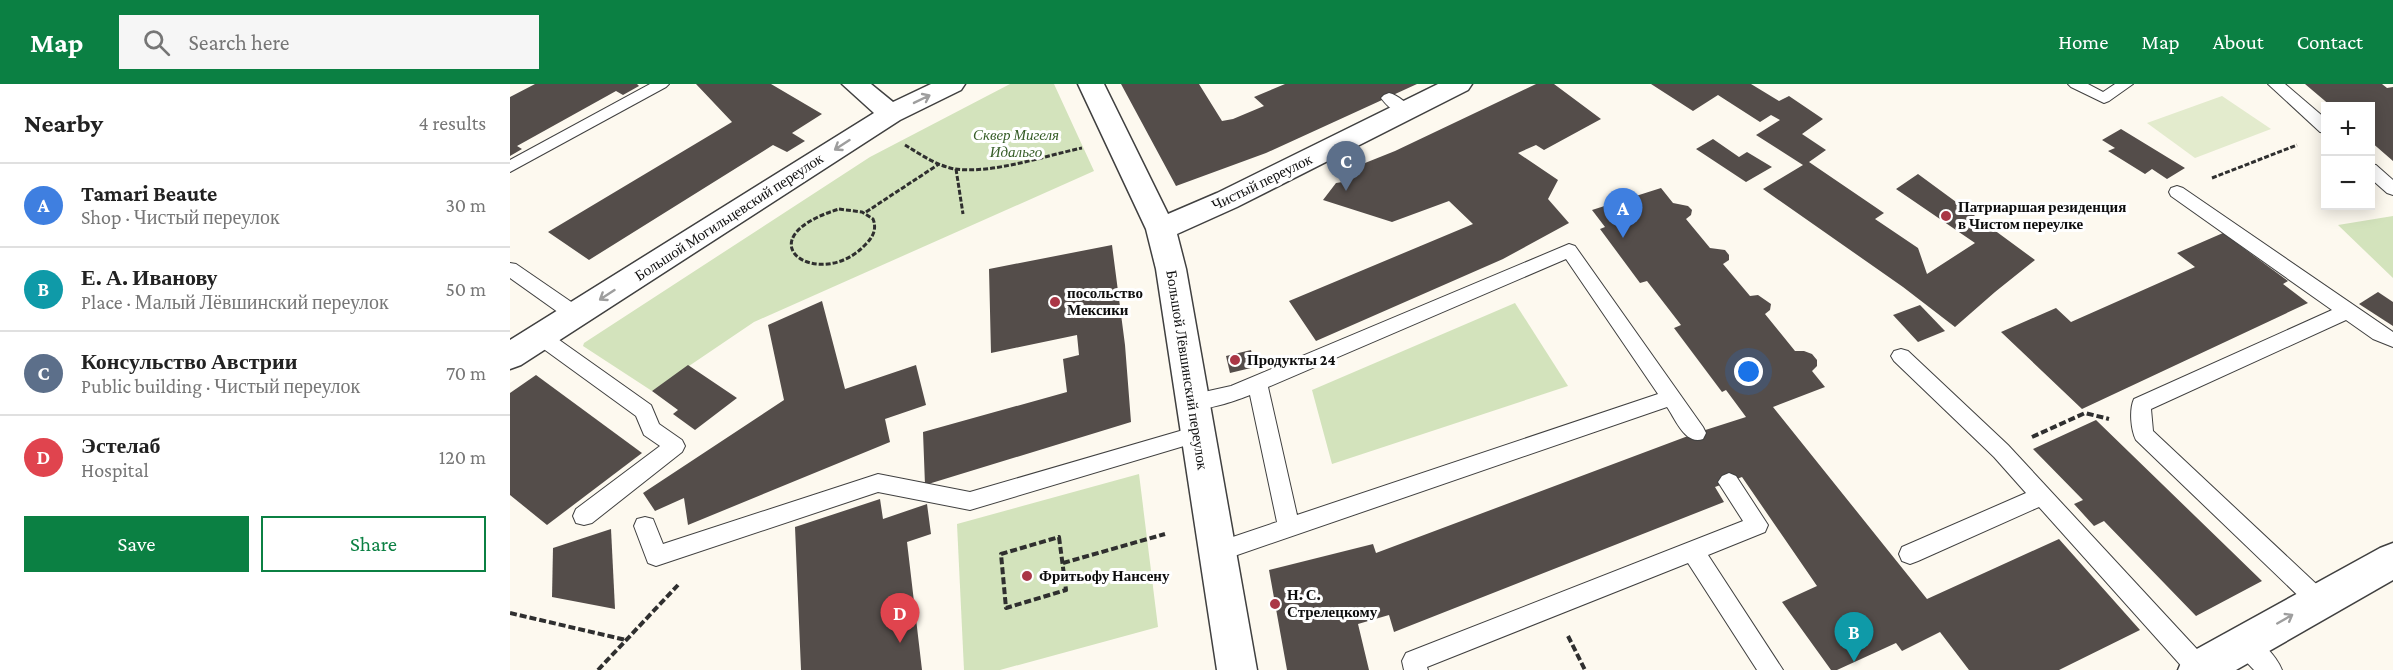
<!DOCTYPE html>
<meta charset="utf-8">
<style>
:root{--surface:#fff;--page:#f6f6f6;--text:#222;--muted:#767676;--line:#e0e0e0;--accent:#0b8043}
body{margin:0;font-family:"Crimson Pro",serif;background:var(--page);color:var(--text)}
.controls{position:absolute;right:18px;top:18px;display:grid;overflow:hidden;border-radius:0px;box-shadow:0 3px 15px #0003}
.controls button{width:54px;height:54px;display:grid;place-items:center;padding:0;border:0;border-bottom:2px solid var(--line);background:var(--surface);color:var(--text);font:30px sans-serif}
.you{position:absolute;left:1239px;top:288px;width:21px;height:21px;margin:-15px;border:4px solid #fff;border-radius:50%;background:#1a73e8;box-shadow:0 0 0 9px #1a73e833}
.badge{display:grid;place-items:center;width:39px;height:39px;border-radius:50%;background:var(--accent);color:#fff;font-size:20px;font-weight:700}
.pin{position:absolute;translate:-50% -50px;filter:drop-shadow(0 2px 3px #0008)}
.pin::after{content:'';position:absolute;top:32px;width:21px;height:18px;background:inherit;clip-path:polygon(0 0,100% 0,50% 100%)}
.list{margin:0;padding:0;list-style:none}
h2{display:flex;justify-content:space-between;align-items:center;height:78px;margin:0;padding:0 24px;font-size:26px}
h2 small{font-size:20px;font-weight:400;color:var(--muted)}
.list li{display:grid;grid-template-columns:39px 1fr auto;gap:18px;align-items:center;box-sizing:border-box;height:84px;padding:0 24px;border-top:2px solid var(--line)}
.list b{display:block;font-size:22px;white-space:nowrap}
.list p{margin:0;font-size:20px;white-space:nowrap;color:var(--muted)}
.list em{font-size:20px;font-style:normal;color:var(--muted)}
.actions{display:flex;gap:12px;padding:18px 24px}
.actions a{flex:1;padding:14px 0;border:2px solid var(--accent);border-radius:0px;text-align:center;font-size:21px;color:var(--accent)}
.actions .main{background:var(--accent);color:#fff}
.icon{flex:none;width:33px;height:33px;fill:none;stroke:currentColor;stroke-width:2;stroke-linecap:round;stroke-linejoin:round}
.map{position:relative;flex:none;width:1883px;height:586px;overflow:hidden}
header{display:flex;align-items:center;gap:36px;box-sizing:border-box;height:84px;padding:0 30px;background:var(--accent);color:#fff}
header strong{font-size:28px}
nav{display:flex;gap:33px;margin-inline-start:auto;font-size:21px}
.search{width:420px;height:54px;background:var(--page);display:flex;align-items:center;gap:15px;box-sizing:border-box;padding:0 21px;border-radius:0px;color:var(--muted);font-size:22px}
main{display:flex}
aside{flex:1;background:var(--surface)}
.map>svg:first-child{display:block}
.green{fill:#d3e3bc}
.pitch{fill:#e3ebcd}
.building{fill:#544d4a}
.lines{fill:none;stroke-linecap:round;stroke-linejoin:round}
.lane-casing{stroke:#404040;stroke-width:2}
.street-casing{stroke:#404040;stroke-width:3}
.path-far1{stroke:#2f2f2f;stroke-width:3;stroke-dasharray:5 2;stroke-linecap:butt}
.path{stroke:#2f2f2f;stroke-width:4;stroke-dasharray:7 3;stroke-linecap:butt}
.lane{fill:#fff;fill-rule:evenodd}
.street{fill:#fff;fill-rule:evenodd}
.oneway{stroke:#9e9e9e}
.poi-dot{fill:#aa3746;stroke:#fff;stroke-width:2}
.labels{text-anchor:middle;stroke-width:6;stroke-linejoin:round;paint-order:stroke}
.park-label{font-size:15px;font-style:italic;fill:#355c26;stroke:#fff}
.street-label{font-size:15px;fill:#0d0d0d;stroke:#fff}
.poi-label{font-size:15px;font-weight:bold;fill:#0d0d0d;stroke:#fff;text-anchor:start}
</style>
<header>
<strong>Map</strong>
<div class="search"><svg class="icon" aria-label="search" viewBox="0 0 24 24"><circle cx="10" cy="10" r="6"/><path d="M15 15l6 6"/></svg>Search here</div>
<nav><a>Home</a><a>Map</a><a>About</a><a>Contact</a></nav>
</header>
<main>
<aside>
<h2>Nearby<small>4 results</small></h2>
<ul class="list">
<li><span class="badge" style="background:#3f7fe0">A</span><div><b>Tamari Beaute</b><p>Shop · Чистый переулок</p></div><em>30 m</em></li>
<li><span class="badge" style="background:#0f9aa8">B</span><div><b>Е. А. Иванову</b><p>Place · Малый Лёвшинский переулок</p></div><em>50 m</em></li>
<li><span class="badge" style="background:#5c6f8a">C</span><div><b>Консульство Австрии</b><p>Public building · Чистый переулок</p></div><em>70 m</em></li>
<li><span class="badge" style="background:#e0444e">D</span><div><b>Эстелаб</b><p>Hospital</p></div><em>120 m</em></li>
</ul>
<div class="actions"><a class="main">Save</a><a>Share</a></div>
</aside>
<div class="map">
<svg width="1883" height="586" viewBox="0 0 1883 586">
<rect width="100%" height="100%" fill="#fdf9ef"/>
<g class="green">
<polygon points="500,0 544,0 584,87 244,238 142,307 73,262 74,259 360,73"/>
<polygon points="1883,132 1883,194 1828,141"/>
<polygon points="1005,219 1058,302 822,380 802,306"/>
<polygon points="629,390 648,543 490,586 454,586 447,440"/>
</g>
<polygon class="pitch" points="1712,12 1761,45 1685,74 1637,39"/>
<g class="building">
<polygon points="25,0 127,0 129,2 113,11 106,7 7,62 12,65 0,72 0,13"/>
<polygon points="186,0 261,0 312,30 282,49 295,57 277,68 263,61 79,176 38,148 222,38"/>
<polygon points="611,0 689,0 712,37 723,35 754,22 744,13 775,0 907,0 756,69 666,102"/>
<polygon points="1026,0 1044,0 1091,35 1034,66 1026,61 1008,69 1048,96 1038,115 1059,139 993,175 806,257 779,217 963,140 939,117 882,138 813,116 826,99 839,97 843,90 840,85 885,67"/>
<polygon points="1141,0 1241,0 1269,17 1279,12 1313,35 1292,50 1316,66 1299,78 1374,129 1365,135 1408,164 1417,190 1465,159 1386,105 1408,90 1525,176 1485,208 1445,243 1393,203 1253,105 1293,81 1246,51 1270,36 1261,31 1250,38 1208,11 1183,27"/>
<polygon points="1795,0 1872,0 1877,4 1883,3 1883,77 1860,57 1860,22 1821,22"/>
<polygon points="1611,45 1675,84 1657,95 1642,85 1635,90 1598,67 1605,64 1592,56"/>
<polygon points="1203,55 1229,73 1237,68 1262,83 1236,98 1186,65"/>
<polygon points="1151,104 1163,119 1178,122 1182,126 1181,131 1176,135 1200,164 1215,166 1219,171 1219,176 1213,180 1240,212 1248,211 1261,220 1260,226 1255,230 1285,267 1294,267 1302,270 1307,276 1307,282 1302,287 1315,303 1263,323 1417,515 1549,455 1630,546 1549,586 1459,586 1430,548 1392,567 1386,559 1327,586 1321,586 1272,518 1307,502 1232,393 1205,403 1214,418 884,548 879,531 848,540 859,586 777,586 759,486 863,460 866,469 1186,349 1236,333 1216,306 1212,308 1164,244 1171,241 1137,197 1130,199 1090,145 1095,143 1082,126"/>
<polygon points="1713,149 1778,197 1773,200 1798,219 1572,325 1491,248 1546,224 1561,238 1685,183 1667,169"/>
<polygon points="602,161 615,261 621,338 415,401 413,348 557,308 553,275 569,271 567,251 481,269 479,185"/>
<polygon points="1868,208 1883,218 1883,242 1849,220"/>
<polygon points="312,217 335,305 406,281 416,321 375,335 380,358 178,441 174,414 145,427 133,409 274,316 258,241"/>
<polygon points="1410,221 1435,247 1408,258 1383,231"/>
<polygon points="741,266 745,283 720,289 716,272"/>
<polygon points="178,281 227,314 185,346 163,330 168,326 142,307"/>
<polygon points="26,291 132,369 37,441 0,411 0,309"/>
<polygon points="1586,336 1752,497 1686,532 1594,437 1584,442 1564,420 1573,416 1523,365"/>
<polygon points="370,415 373,435 417,420 421,450 397,458 412,586 291,586 285,443"/>
<polygon points="101,445 105,525 42,513 43,464"/>
</g>
<g class="lines">
<defs>
<g id="lane">
<polygon points="140,0 159,0 156,3 0,88 0,76"/>
<polygon points="1558,0 1578,0 1593,8 1605,0 1623,0 1599,17 1594,19 1561,3"/>
<polygon points="1758,0 1775,0 1816,35 1816,49 1810,48"/>
<path d="M879,9C888,11 898,20 903,27L901,30C889,34 878,23 871,14L874,11Z"/>
<polygon points="1860,80 1866,81 1883,96 1883,111 1877,109 1860,94"/>
<path d="M1667,102L1673,104L1883,248V263L1863,255L1836,236L1641,325L1643,347L1817,510L1820,517L1817,524L1809,527L1801,524L1626,356C1621,346 1619,326 1624,315L1822,226L1661,112L1659,108L1661,104Z"/>
<path d="M1059,160L1065,162L1193,343L1196,349L1193,355C1175,361 1166,336 1157,323L707,478L699,475L696,468L699,461L767,438L740,311C725,317 691,329 676,324L673,318L676,312L721,302ZM1056,175L1148,310L787,431L758,303Z"/>
<polygon points="0,179 6,180 73,226 75,231 73,236 66,238 59,236 0,194"/>
<polygon points="31,246 38,248 141,321 149,340 172,356 175,362 172,368 82,439 74,441 66,439 63,432 66,425 150,362 134,351 126,332 24,258 22,253 24,248"/>
<polygon points="1391,265 1398,267 1498,361 1698,577 1701,586 1675,586 1529,423 1408,477 1400,480 1392,477 1389,470 1392,463 1516,409 1484,373 1384,277 1381,272 1384,267"/>
<polygon points="687,342 694,344 697,350 694,356 460,426 368,408 146,482 138,479 124,442 127,435 135,433 143,435 153,460 368,390 460,408"/>
<polygon points="1219,389 1226,392 1258,441 1255,448 1198,471 1273,586 1247,586 1178,479 917,583 918,586 894,586 892,577 896,569 1233,437 1208,398 1212,392"/>
<path d="M1734,548C1749,554 1766,571 1772,586H1744L1726,567L1722,559L1726,551Z"/>
</g>
<g id="street">
<polygon points="332,0 361,0 383,18 421,0 455,0 451,6 390,36 11,281 0,285 0,256 364,29"/>
<polygon points="568,0 594,0 658,130 707,109 928,0 962,0 958,6 727,123 667,150 676,185 747,586 707,586 646,185 636,145"/>
<polygon points="1883,459 1883,496 1726,586 1668,586 1674,572 1870,464"/>
</g>
</defs>
<use href="#lane" class="lane-casing"/>
<use href="#street" class="street-casing"/>
<g class="path-far1">
<path d="M395,61C410,70 427,82 445,85C483,90 534,72 572,64"/>
<polyline points="446,85 453,130"/>
<polyline points="1702,94 1787,61"/>
<path d="M329,125L352,128L363,135C367,145 363,153 356,160C310,210 229,156 329,125Z"/>
<polyline points="356,128 429,80"/>
</g>
<g class="path">
<polyline points="1522,353 1575,329 1599,335"/>
<polygon points="549,453 556,506 496,524 491,470"/>
<polyline points="553,479 655,450"/>
<polyline points="0,529 116,556"/>
<polyline points="1058,552 1075,586"/>
<polyline points="88,586 168,501"/>
</g>
<use href="#lane" class="lane"/>
<use href="#street" class="street"/>
</g>
<defs><path id="oneway-shaft" d="M-6 0H5M1.5-3L5.5 0L1.5 3" fill="none" stroke-width="1.6" stroke-linecap="round" stroke-linejoin="round" transform="scale(1.5)"/></defs>
<g class="oneway">
<use href="#oneway-shaft" transform="translate(412 15) rotate(-26)"/>
<use href="#oneway-shaft" transform="translate(332 61) rotate(147)"/>
<use href="#oneway-shaft" transform="translate(97 211) rotate(147)"/>
<use href="#oneway-shaft" transform="translate(1775 535) rotate(-30)"/>
</g>
<g class="poi-dot">
<circle cx="1436" cy="132" r="6"/>
<circle cx="545" cy="218" r="6"/>
<circle cx="725" cy="276" r="6"/>
<circle cx="517" cy="492" r="6"/>
<circle cx="765" cy="520" r="6"/>
</g>
<g class="labels">
<g class="park-label">
<text x="506" y="56">Сквер Мигеля<tspan x="506" dy="17">Идальго</tspan></text>
</g>
<g class="street-label">
<text transform="translate(752 98) rotate(-26)" y="5">Чистый переулок</text>
<text transform="translate(219 133) rotate(-33)" y="5">Большой Могильцевский переулок</text>
<text transform="translate(677 286) rotate(81)" y="5">Большой Лёвшинский переулок</text>
</g>
<g class="poi-label">
<text x="1448" y="128">Патриаршая резиденция<tspan x="1448" dy="17">в Чистом переулке</tspan></text>
<text x="557" y="214">посольство<tspan x="557" dy="17">Мексики</tspan></text>
<text x="737" y="281">Продукты 24</text>
<text x="529" y="497">Фритьофу Нансену</text>
<text x="777" y="516">Н. С.<tspan x="777" dy="17">Стрелецкому</tspan></text>
</g>
</g>
</svg>
<div class="controls">
<button>+</button>
<button>−</button>
</div>
<div class="you"></div>
<div class="pin badge" style="left:1113px;top:154px;background:#3f7fe0">A</div>
<div class="pin badge" style="left:1344px;top:578px;background:#0f9aa8">B</div>
<div class="pin badge" style="left:836px;top:107px;background:#5c6f8a">C</div>
<div class="pin badge" style="left:390px;top:559px;background:#e0444e">D</div>
</div>
</main>
